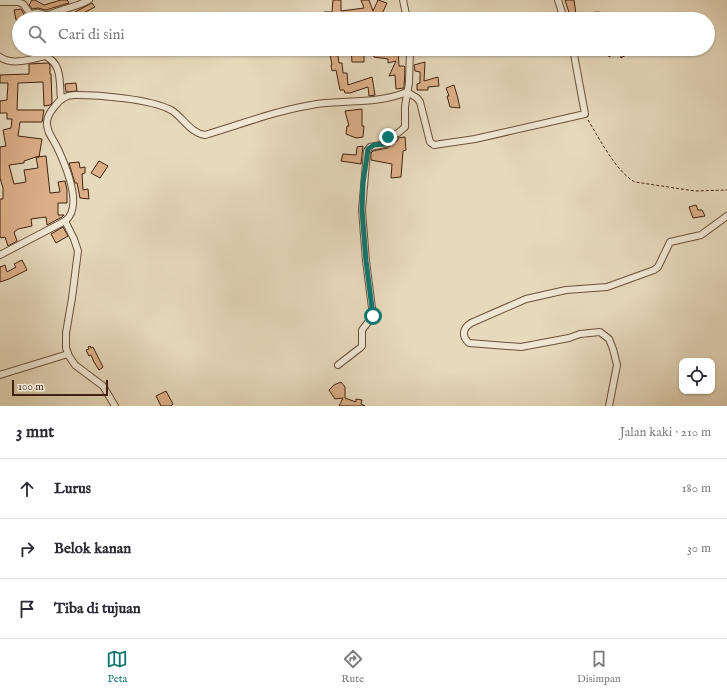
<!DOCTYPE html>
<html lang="id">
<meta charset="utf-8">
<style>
:root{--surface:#fff;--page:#f2f2f3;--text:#2b2b33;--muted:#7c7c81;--line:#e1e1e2;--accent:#0f766e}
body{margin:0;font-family:"IM FELL English",serif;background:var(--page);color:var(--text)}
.controls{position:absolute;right:12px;bottom:12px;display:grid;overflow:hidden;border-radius:8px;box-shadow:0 1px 3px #0004}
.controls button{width:36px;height:36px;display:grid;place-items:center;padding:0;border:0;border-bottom:1px solid var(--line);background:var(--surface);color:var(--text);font:20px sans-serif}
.scale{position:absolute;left:12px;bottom:10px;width:96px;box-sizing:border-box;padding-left:4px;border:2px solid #42220f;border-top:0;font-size:11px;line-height:14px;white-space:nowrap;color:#42220f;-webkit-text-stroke:3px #efe6d3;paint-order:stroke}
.stop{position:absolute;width:12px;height:12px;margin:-9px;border:3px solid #0f766e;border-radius:50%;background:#fff}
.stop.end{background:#0f766e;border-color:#fff;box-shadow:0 1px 4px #0008}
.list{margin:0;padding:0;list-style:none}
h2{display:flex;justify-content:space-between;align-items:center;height:52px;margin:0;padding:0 16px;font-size:17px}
h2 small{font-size:13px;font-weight:400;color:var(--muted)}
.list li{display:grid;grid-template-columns:26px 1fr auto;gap:12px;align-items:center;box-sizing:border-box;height:60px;padding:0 16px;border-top:1px solid var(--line)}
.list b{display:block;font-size:15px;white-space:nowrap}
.list em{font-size:13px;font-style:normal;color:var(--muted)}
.icon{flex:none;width:22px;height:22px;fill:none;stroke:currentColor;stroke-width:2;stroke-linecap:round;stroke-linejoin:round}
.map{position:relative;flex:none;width:727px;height:406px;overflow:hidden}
.search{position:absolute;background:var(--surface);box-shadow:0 1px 3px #0004;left:12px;right:12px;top:12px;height:44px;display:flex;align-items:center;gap:10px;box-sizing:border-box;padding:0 14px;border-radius:22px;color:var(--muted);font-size:15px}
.sheet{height:232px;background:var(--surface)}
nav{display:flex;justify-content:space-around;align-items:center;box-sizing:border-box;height:56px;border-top:1px solid var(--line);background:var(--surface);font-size:11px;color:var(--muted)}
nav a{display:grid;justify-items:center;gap:2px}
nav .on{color:var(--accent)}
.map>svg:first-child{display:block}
.building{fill:#dcaf89;stroke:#42220f;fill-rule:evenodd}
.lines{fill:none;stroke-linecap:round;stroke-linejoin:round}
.street-casing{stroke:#6b503a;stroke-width:8}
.path{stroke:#42220f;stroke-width:1;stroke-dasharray:3 2;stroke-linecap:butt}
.street{stroke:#efe6d3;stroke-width:6}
.route{stroke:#0f766e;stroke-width:5}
</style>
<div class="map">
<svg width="727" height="406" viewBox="0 0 727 406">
<rect width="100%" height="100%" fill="#e6d9bc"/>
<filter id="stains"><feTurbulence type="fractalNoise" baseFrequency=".005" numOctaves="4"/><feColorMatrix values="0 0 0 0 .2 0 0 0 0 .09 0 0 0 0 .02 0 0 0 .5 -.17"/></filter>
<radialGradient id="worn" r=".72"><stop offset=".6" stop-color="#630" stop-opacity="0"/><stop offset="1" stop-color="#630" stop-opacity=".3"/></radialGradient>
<g class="building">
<polygon points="32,0 35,0 44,5 61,0 67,0 69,3 46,10 38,8 32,9 29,5"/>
<polygon points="333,0 341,0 341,11 364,8 361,0 369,0 373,11 378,0 387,3 382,14 382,19 324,19 324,12 332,12"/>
<polygon points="565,0 574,0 576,14 599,12 600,19 571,19"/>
<polygon points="92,3 95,7 76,17 77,19 51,19 72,12 73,13"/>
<polygon points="21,9 24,14 24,19 16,20 14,10"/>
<polygon points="329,49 337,49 339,63 342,63 343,73 347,73 348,85 372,77 375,95 369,96 368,87 350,93 345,93 344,90 340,90 336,70 332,71 331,65 332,65"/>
<polygon points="351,49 360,49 360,52 364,52 364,62 352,62"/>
<polygon points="374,49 398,50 399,66 404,66 405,67 404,88 396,89 395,75 389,76 396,61 388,63 388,59 374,57"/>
<polygon points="605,49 636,49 621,58 620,49 609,57"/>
<polygon points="425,62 424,81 438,77 439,86 428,87 428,90 417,90 417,84 420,83 420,72 415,71 414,65"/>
<path d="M48,63L50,65V74H51L52,103L50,105L44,106L43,82L18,83L17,110H44L42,122H20L18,136L42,139L39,157H36L46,156L50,193L60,192L58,182L65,181L67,190V203H58V215H64L62,217L47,225L46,217L31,219L32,226L18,229L14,232L17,241L8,246L5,237L1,238L0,236V199H3V188L0,178V147L6,146L3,130L11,128L12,119H7V113H0V101L7,100L8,83H0V75L29,74V64ZM36,157L38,168L24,170L26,182L14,184L9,165L24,163V161Z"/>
<polygon points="76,83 77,91 66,92 65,84"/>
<polygon points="454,85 457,95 460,108 450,107 447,96 449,96 446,88"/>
<polygon points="362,109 362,126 364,126 363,137 356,138 346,134 347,126 349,126 345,111"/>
<polygon points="405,137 406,150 403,151 401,177 391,178 392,164 371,160 371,153 373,151 387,148 398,140 398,138"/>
<polygon points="363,146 361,164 341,161 343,154 356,155 357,147"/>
<polygon points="99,161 108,166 100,178 91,173"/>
<polygon points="79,162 80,168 85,167 85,173 82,174 83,190 88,189 89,199 80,198 77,183 75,183 69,163"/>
<polygon points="696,205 698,210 702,210 705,216 693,218 689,207"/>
<polygon points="63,227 68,236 56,243 51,234"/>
<polygon points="22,260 27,270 9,279 0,282 0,267 5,265 7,272 16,267 14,264"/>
<polygon points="90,346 91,348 93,347 103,367 99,370 94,362 91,355 89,356 86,350 89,349 88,347"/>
<polygon points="341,382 345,387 345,398 356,402 356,399 362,400 361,404 365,406 339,406 343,398 335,399 329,390 334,385"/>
<polygon points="166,391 173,404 171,406 161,406 156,396"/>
</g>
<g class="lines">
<defs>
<g id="street">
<polyline points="403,0 407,19"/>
<polyline points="558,0 564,19"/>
<polyline points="0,2 18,2 23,4 31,15"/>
<path d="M28,19C29,16 31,14 35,13C39,12 43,15 47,15C51,15 55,12 59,11C70,7 79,6 89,0"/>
<polyline points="33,49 37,58"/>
<path d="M0,57C13,66 31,59 45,56C63,64 59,83 61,99"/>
<polyline points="65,221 74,239 78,251 72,298 66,333 66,348 69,356 75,365 103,386 115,406"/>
<path d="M0,255L65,221C84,207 65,164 57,147C53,139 46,131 47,122C47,116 51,111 55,106C60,99 66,95 75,95C100,95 150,99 171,110C183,117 190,133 205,135C242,124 278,110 317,104C347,100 378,104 407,92L417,98L420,102L430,142L434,145L475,139L585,114L573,49"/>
<polyline points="338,365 360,348 362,346 362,330 373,316 366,261 362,210 367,151 370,147 385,144 389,136 398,133 405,127 405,106 409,83 410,49"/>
<polyline points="0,375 68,354"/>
<path d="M609,406L617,365L613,349L609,339L600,332L580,334L569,338L521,347L469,343C461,336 463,328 471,323L526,299L566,290L607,287L654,270L658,267L670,242L701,235L727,216"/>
</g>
</defs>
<use href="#street" class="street-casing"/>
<path class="path" d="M588,120C599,138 617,173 635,182L695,191L727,190"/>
<use href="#street" class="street"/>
</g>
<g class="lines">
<polyline class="route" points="373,316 366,261 362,210 363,183 368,149 374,145 385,144 388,137"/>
</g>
<rect width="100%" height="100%" filter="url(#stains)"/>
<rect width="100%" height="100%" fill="url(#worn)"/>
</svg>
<div class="controls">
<button><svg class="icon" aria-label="locate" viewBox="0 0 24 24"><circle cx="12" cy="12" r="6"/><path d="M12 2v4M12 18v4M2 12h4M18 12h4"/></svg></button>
</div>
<div class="scale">100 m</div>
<div class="stop" style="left:373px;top:316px"></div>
<div class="stop end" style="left:388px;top:137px"></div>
<div class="search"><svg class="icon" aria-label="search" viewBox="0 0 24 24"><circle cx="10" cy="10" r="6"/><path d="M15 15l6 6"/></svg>Cari di sini</div>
</div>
<section class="sheet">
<h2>3 mnt<small>Jalan kaki · 210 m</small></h2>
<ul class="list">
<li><svg class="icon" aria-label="ahead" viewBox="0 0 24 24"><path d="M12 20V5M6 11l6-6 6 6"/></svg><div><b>Lurus</b></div><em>180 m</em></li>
<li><svg class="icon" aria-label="right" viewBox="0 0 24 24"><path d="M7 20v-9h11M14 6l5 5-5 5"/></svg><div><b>Belok kanan</b></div><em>30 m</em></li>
<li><svg class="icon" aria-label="arrive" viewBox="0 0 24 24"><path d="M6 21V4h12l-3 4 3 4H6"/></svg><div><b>Tiba di tujuan</b></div></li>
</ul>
</section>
<nav>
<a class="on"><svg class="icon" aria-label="map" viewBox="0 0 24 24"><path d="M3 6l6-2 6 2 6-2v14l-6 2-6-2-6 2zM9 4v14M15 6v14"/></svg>Peta</a>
<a><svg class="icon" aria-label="directions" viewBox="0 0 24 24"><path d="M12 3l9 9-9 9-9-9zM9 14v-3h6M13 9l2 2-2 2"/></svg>Rute</a>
<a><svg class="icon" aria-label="saved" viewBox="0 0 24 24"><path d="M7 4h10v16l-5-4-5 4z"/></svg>Disimpan</a>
</nav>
